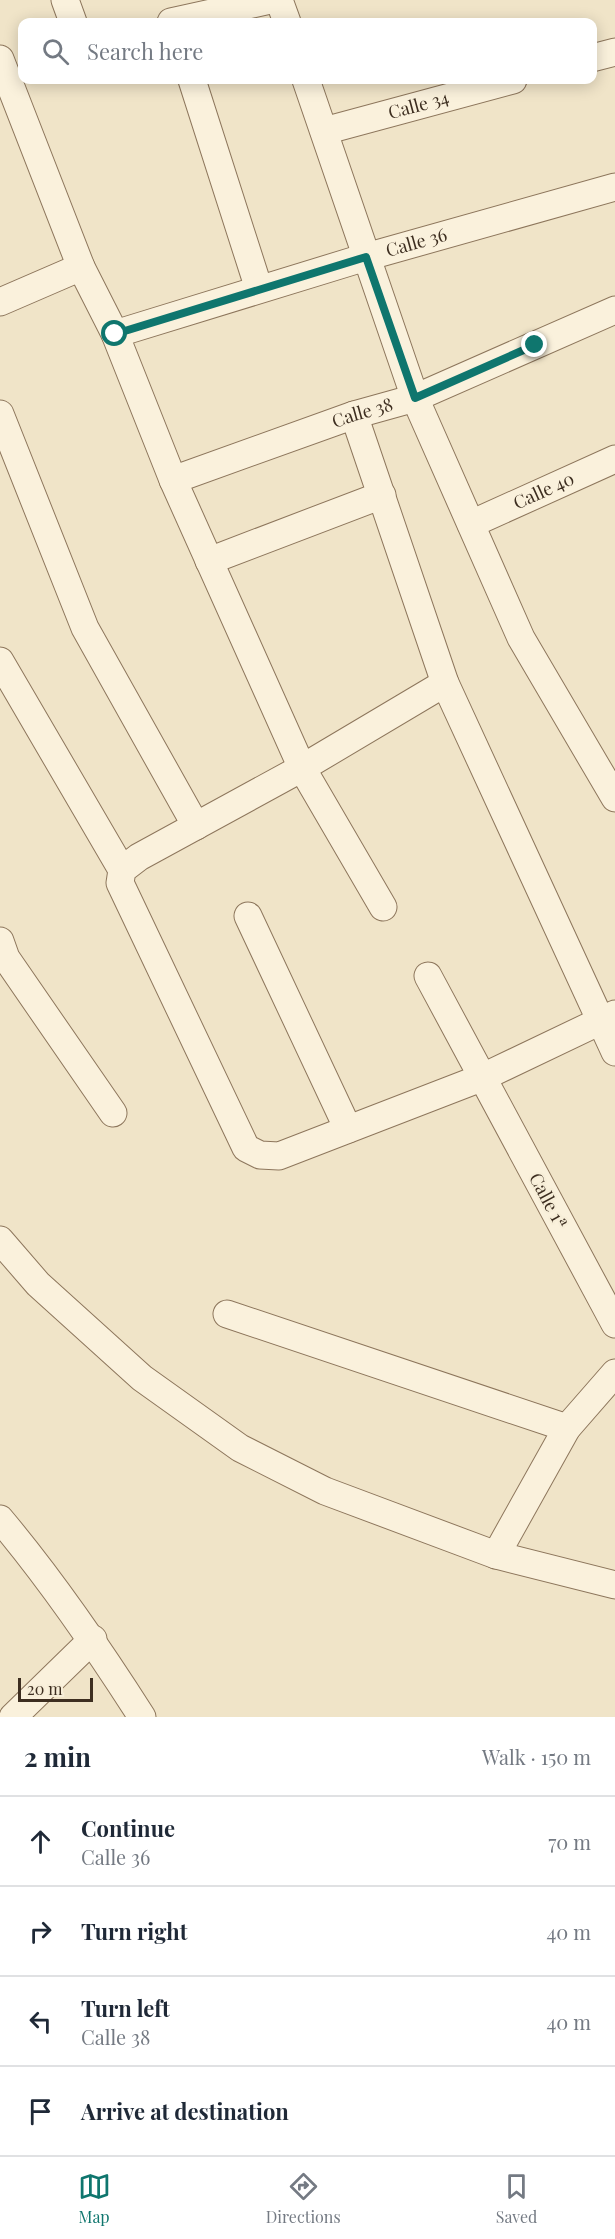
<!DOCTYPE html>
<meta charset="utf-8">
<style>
:root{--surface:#fff;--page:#f2f2f3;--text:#1f2937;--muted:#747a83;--line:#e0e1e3;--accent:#0f766e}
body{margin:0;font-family:"Playfair Display",serif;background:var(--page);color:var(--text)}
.scale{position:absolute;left:18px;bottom:15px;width:75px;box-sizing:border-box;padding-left:6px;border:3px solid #3d2e20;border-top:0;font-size:16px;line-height:21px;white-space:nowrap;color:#3d2e20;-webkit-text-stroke:4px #f7eed8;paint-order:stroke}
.stop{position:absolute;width:18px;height:18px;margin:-14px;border:4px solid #0f766e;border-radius:50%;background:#fff}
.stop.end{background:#0f766e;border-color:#fff;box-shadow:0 2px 6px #0008}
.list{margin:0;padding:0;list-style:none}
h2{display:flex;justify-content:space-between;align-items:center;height:78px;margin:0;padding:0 24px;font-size:26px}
h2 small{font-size:20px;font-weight:400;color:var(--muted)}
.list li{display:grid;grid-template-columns:39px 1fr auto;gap:18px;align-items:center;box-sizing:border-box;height:90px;padding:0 24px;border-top:2px solid var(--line)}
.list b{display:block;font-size:22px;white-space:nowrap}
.list p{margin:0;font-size:20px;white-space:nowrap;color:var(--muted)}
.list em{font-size:20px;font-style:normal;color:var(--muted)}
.icon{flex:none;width:33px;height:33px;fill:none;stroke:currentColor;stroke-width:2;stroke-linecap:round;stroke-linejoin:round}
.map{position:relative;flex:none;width:615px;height:1717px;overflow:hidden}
.search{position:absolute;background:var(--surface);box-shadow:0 3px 15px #0003;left:18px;right:18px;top:18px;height:66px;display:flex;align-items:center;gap:15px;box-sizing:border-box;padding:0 21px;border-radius:12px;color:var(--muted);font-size:22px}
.sheet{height:438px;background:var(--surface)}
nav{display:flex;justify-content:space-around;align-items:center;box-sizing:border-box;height:84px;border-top:2px solid var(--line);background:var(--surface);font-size:16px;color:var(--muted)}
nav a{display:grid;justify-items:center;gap:3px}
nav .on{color:var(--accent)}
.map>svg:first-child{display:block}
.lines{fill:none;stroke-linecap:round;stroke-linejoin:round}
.minor-casing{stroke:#8d765c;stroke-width:29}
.minor{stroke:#faf1dc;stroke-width:27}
.route{stroke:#0f766e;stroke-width:8}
.labels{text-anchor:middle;stroke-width:4.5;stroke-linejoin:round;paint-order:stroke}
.street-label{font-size:18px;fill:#3d2e20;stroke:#f7eed8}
</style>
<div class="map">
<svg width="615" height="1717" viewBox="0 0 615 1717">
<rect width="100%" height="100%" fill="#f0e4c8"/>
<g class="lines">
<defs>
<g id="minor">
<polyline points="65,0 73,22"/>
<polyline points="279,0 287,22"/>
<polyline points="171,22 270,0"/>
<polyline points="592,58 615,52"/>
<polyline points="0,59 81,267 115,334 173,480 302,768 383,907"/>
<polyline points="192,80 259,289"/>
<polyline points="306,80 415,398 521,638 615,798"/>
<path id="s1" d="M324,131L513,80"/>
<polyline points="0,302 81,267"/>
<path id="s2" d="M115,334L366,257L615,187"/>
<polyline points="0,414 85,628 196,826"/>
<polyline points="354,415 445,683 615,1052"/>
<path id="s3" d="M173,480L354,415L415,398L615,310"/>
<path id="s4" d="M471,524L615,459"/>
<polyline points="209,561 382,495"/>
<polyline points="0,661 122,870"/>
<polyline points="445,683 302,768 139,857 122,870 120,883 246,1148 260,1155 279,1156 481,1078 615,1014"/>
<polyline points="248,916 348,1129"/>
<polyline points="0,941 6,958 113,1113"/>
<polyline points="428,976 615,1324"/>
<polyline points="0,1240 38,1284 142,1378 240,1448 325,1491 496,1555 615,1585"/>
<polyline points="227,1314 567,1428"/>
<path d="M0,1519C53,1582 98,1648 142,1717"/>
<polyline points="496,1555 567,1428 615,1373"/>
<polyline points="13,1717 93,1639"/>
</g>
</defs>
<use href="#minor" class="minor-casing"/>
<use href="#minor" class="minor"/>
</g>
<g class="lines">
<polyline class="route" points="115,334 366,257 415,398 535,345"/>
</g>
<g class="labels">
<g class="street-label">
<text dy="6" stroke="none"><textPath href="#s1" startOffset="98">Calle 34</textPath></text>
<text dy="6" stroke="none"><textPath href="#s2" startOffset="315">Calle 36</textPath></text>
<text dy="6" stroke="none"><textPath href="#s3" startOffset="201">Calle 38</textPath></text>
<text dy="6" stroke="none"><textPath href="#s4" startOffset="80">Calle 40</textPath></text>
<text transform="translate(548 1201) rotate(62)" y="6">Calle 1ª</text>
</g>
</g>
</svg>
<div class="scale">20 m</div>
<div class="stop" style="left:115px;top:334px"></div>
<div class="stop end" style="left:535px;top:345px"></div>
<div class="search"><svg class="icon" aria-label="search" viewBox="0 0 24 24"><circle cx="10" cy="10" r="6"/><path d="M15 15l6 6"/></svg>Search here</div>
</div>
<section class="sheet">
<h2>2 min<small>Walk · 150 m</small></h2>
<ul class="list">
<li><svg class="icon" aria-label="ahead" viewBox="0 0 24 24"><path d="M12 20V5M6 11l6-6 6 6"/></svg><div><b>Continue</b><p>Calle 36</p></div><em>70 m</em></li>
<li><svg class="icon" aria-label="right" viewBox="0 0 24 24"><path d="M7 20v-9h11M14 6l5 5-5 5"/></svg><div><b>Turn right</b></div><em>40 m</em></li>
<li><svg class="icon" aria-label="left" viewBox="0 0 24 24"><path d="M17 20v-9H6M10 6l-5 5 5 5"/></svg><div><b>Turn left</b><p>Calle 38</p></div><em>40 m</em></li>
<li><svg class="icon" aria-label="arrive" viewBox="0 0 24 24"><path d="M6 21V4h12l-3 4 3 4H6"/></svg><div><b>Arrive at destination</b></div></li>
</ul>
</section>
<nav>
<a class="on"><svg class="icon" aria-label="map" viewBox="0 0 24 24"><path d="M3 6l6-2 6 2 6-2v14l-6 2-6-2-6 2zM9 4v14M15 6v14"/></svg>Map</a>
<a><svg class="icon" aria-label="directions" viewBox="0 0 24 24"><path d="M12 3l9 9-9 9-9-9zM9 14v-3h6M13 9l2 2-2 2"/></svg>Directions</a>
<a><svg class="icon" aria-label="saved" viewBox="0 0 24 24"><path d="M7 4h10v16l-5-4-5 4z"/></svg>Saved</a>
</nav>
